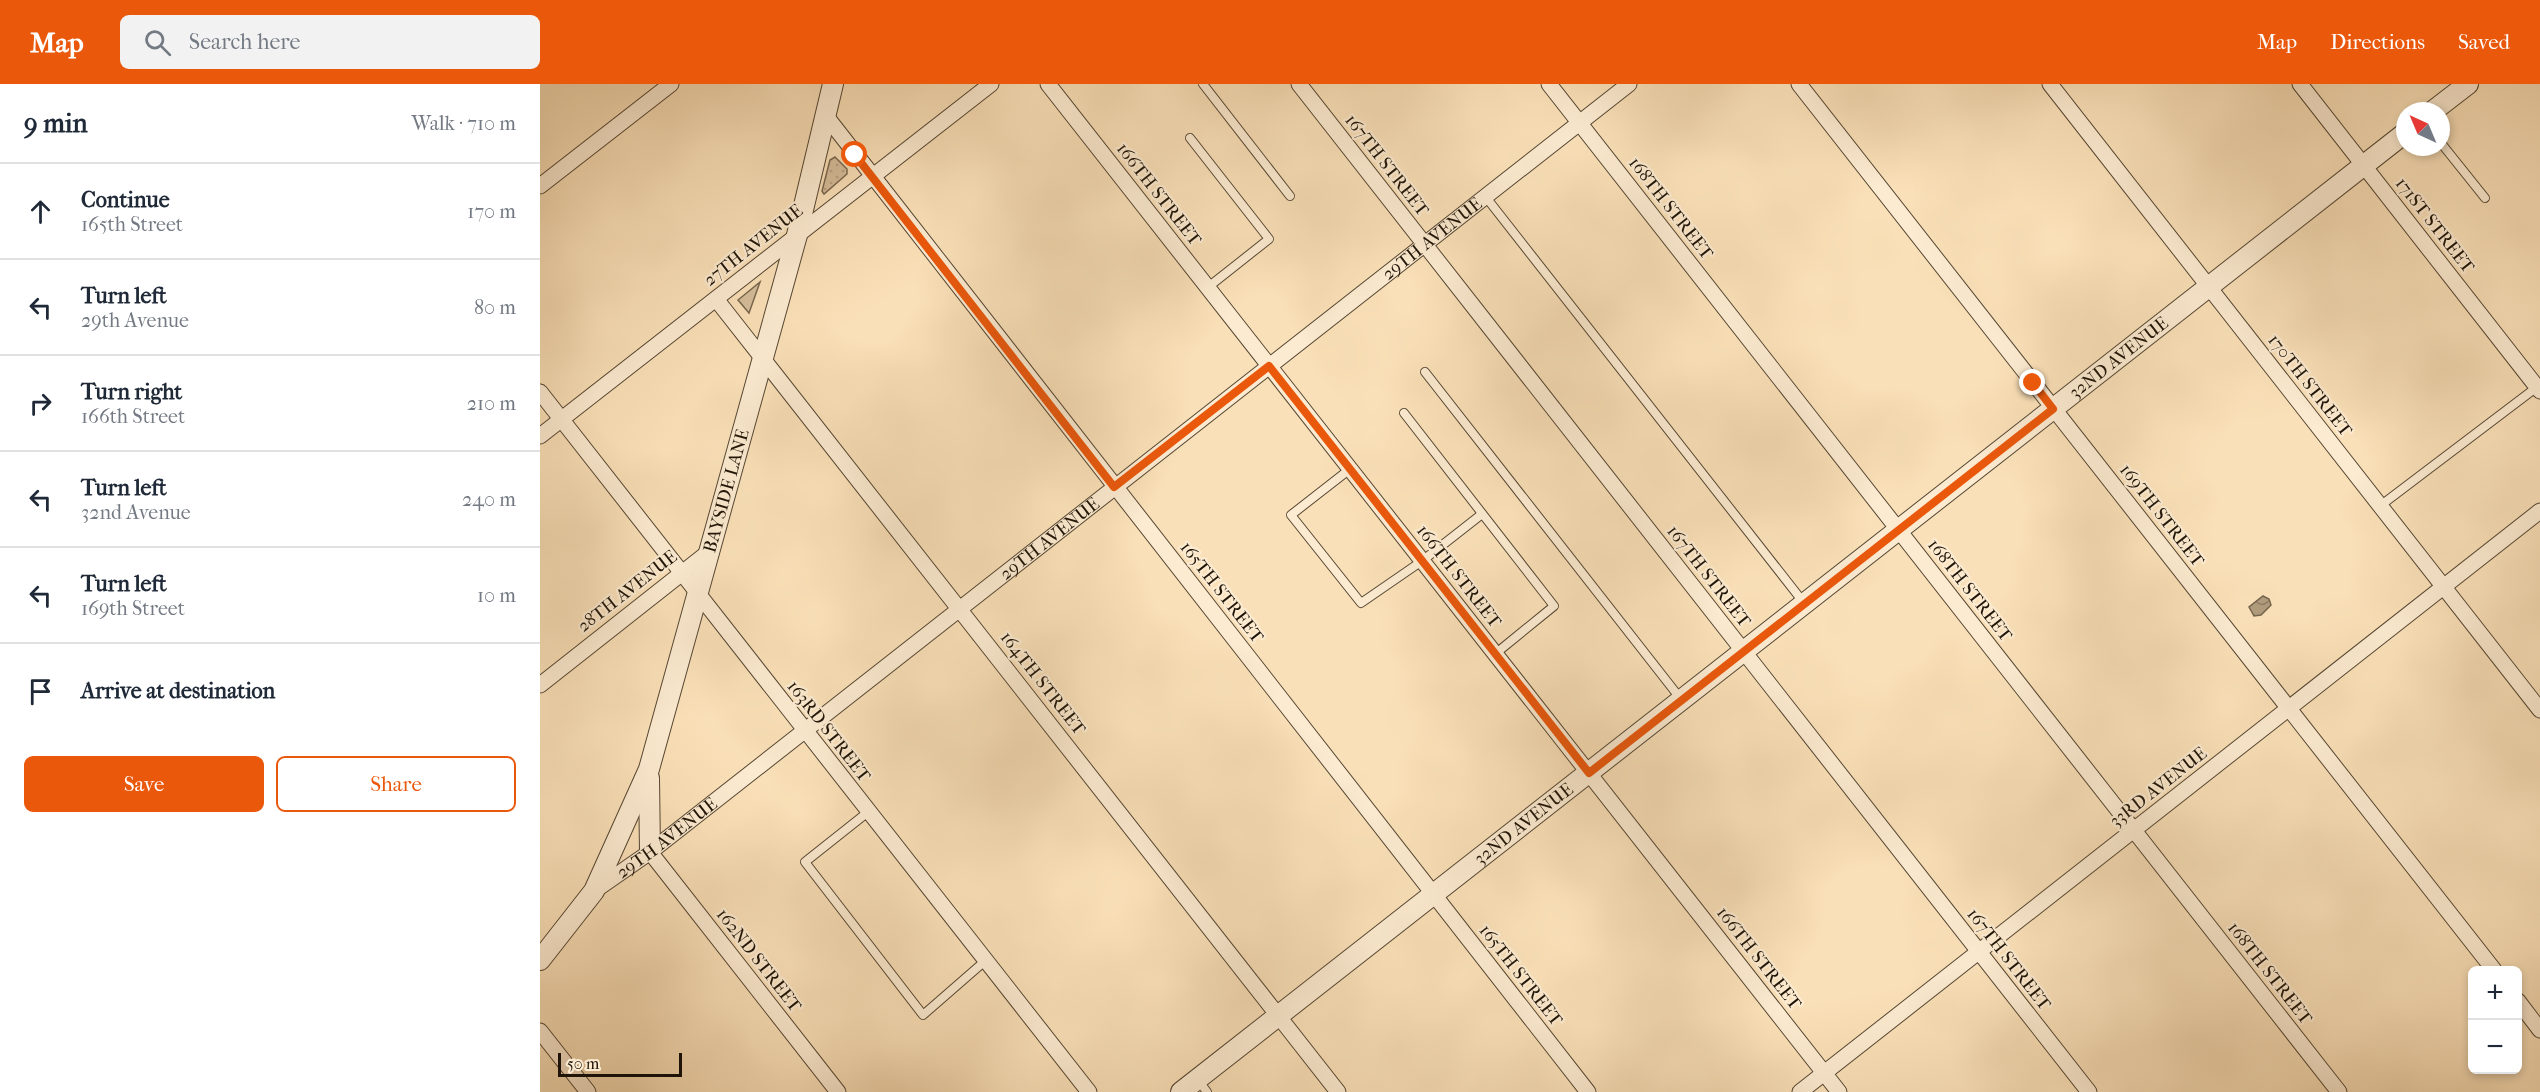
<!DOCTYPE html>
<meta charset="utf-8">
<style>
:root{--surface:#fff;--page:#f2f2f3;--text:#1f2937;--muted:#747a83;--line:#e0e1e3;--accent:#ea580c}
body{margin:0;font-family:"IM FELL French Canon",serif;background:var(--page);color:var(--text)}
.controls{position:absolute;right:18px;bottom:18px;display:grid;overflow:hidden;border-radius:9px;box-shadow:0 3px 9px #0003}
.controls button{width:54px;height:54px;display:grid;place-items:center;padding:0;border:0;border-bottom:2px solid var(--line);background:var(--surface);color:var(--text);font:30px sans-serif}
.compass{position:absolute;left:1856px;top:18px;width:54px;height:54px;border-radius:50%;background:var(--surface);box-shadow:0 3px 9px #0003;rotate:316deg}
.scale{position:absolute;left:18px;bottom:15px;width:124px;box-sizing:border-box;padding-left:6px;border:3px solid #1f1407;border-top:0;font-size:16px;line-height:21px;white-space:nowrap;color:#1f1407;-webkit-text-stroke:4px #fcebd1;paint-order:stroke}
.stop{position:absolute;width:18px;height:18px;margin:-14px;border:4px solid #ea580c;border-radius:50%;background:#fff}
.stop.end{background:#ea580c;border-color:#fff;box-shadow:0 2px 6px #0008}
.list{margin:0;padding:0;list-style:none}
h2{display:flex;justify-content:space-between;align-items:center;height:78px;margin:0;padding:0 24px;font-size:26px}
h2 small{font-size:20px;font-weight:400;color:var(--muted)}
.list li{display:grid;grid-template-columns:39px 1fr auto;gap:18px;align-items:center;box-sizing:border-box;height:96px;padding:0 24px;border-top:2px solid var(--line)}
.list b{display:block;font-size:22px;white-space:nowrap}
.list p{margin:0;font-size:20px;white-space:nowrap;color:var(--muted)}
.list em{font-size:20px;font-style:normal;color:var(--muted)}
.actions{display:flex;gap:12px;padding:18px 24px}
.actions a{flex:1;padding:14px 0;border:2px solid var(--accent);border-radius:9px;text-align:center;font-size:21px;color:var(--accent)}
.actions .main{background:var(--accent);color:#fff}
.icon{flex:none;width:33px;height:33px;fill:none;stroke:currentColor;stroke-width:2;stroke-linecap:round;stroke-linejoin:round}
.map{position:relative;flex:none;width:2000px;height:1008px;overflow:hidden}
header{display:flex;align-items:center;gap:36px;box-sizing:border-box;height:84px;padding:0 30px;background:var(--accent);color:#fff}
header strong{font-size:28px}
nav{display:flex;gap:33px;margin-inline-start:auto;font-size:21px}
.search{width:420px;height:54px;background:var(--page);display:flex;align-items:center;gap:15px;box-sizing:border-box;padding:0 21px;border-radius:9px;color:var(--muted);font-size:22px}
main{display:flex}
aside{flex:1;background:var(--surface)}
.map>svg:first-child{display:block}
.grass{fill:url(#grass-dots);stroke:#7a6850;stroke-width:1.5}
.park{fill:url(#park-tufts);stroke:#7a6850;stroke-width:1.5}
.water{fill:url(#water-waves);stroke:#76654d;stroke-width:1.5}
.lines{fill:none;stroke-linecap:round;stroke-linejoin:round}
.service-casing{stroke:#564733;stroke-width:10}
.minor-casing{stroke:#564733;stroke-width:17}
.tertiary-casing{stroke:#564733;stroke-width:22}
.service{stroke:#fcebd1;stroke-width:8}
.minor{stroke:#fcebd1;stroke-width:15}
.tertiary{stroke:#fcebd1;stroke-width:20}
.route{stroke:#ea580c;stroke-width:8}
.labels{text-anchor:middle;stroke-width:4.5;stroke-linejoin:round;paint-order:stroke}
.street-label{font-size:18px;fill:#1f1407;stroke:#fcebd1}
</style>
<header>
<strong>Map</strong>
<div class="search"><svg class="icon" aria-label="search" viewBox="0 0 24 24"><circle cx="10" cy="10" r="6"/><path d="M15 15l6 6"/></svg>Search here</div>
<nav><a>Map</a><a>Directions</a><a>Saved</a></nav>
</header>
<main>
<aside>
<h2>9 min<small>Walk · 710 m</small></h2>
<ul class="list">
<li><svg class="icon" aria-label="ahead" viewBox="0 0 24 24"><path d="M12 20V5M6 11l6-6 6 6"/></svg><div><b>Continue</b><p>165th Street</p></div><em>170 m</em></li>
<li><svg class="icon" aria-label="left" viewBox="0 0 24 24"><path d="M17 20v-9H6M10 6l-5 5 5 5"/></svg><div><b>Turn left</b><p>29th Avenue</p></div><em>80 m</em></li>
<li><svg class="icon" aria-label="right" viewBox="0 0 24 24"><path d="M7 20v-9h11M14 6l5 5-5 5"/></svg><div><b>Turn right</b><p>166th Street</p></div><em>210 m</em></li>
<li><svg class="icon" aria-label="left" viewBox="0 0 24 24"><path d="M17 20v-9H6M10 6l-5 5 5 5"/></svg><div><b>Turn left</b><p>32nd Avenue</p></div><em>240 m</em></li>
<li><svg class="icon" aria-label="left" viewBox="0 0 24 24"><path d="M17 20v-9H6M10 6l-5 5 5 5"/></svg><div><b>Turn left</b><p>169th Street</p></div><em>10 m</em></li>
<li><svg class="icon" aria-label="arrive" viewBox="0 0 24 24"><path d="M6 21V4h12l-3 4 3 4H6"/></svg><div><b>Arrive at destination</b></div></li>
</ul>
<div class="actions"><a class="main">Save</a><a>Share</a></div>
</aside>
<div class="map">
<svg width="2000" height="1008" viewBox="0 0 2000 1008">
<defs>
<pattern id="grass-dots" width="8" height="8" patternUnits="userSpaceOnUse" patternTransform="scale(1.5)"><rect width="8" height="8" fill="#d5bd9a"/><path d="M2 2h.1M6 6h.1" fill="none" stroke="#b6a283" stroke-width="1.8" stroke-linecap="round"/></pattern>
<pattern id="park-tufts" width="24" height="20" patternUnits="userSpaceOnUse" patternTransform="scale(1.5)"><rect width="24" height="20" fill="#d5bd9a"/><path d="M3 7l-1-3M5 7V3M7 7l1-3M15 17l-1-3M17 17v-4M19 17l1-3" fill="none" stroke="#b6a283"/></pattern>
<pattern id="water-waves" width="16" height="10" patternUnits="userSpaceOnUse" patternTransform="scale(1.5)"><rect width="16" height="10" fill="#b09b7c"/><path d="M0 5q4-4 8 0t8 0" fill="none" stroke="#8f7d64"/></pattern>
</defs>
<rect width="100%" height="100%" fill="#fae0b8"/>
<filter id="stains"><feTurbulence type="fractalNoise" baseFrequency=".00333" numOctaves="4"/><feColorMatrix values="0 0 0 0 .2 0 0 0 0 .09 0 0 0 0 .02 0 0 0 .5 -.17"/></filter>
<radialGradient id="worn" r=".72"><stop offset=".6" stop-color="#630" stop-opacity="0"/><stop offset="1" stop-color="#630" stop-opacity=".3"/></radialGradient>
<polygon class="grass" points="295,73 307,85 307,90 284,110 282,107 290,76"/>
<polygon class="park" points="220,198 209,229 198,216"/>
<polygon class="water" points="1723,512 1729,515 1731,521 1721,531 1714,532 1709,523"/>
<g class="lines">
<defs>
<g id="service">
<polyline points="663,0 750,112"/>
<polyline points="650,54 729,155 667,204"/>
<polyline points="1901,59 1945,114"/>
<polyline points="945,112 1264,519"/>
<polyline points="885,288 1140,614"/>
<polyline points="864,329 1014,522 955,570"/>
<polyline points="810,385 751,431 821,519 882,477 942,430"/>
<polyline points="1840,422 1997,303"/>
<polyline points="328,728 265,778 383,931 445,877"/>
<polyline points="658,996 667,1008"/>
</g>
<g id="minor">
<polyline points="508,0 1299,1008"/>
<polyline points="759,0 1549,1008"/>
<polyline points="1009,0 1799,1008"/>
<polyline points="1259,0 1954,886"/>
<polyline points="1510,0 2000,626"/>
<polyline points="1760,0 2000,307"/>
<polyline points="286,32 1048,1008"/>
<polyline points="0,102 131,0"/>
<polyline points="176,215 798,1008"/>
<polyline points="0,308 549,1008"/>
<polyline points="0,352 451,0"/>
<polyline points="0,601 170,467"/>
<polyline points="110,768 298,1008"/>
<path id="s1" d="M54,807L110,768L1089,0"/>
<polyline points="1978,917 2000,946"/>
<polyline points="0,947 48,1008"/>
<polyline points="1260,1008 2000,427"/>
</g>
<g id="tertiary">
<polyline points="1893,27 1928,0"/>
<polyline points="109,694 110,768"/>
<path id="s2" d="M0,876L54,807L109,685L257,151L293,0"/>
<path id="s3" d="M641,1008L1865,49"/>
</g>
</defs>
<use href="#service" class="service-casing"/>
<use href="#minor" class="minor-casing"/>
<use href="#tertiary" class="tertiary-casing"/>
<use href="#service" class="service"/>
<use href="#minor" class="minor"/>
<use href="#tertiary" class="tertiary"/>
</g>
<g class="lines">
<polyline class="route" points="315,71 574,403 729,282 1049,689 1513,325 1493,299"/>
</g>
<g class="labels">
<g class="street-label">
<text transform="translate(847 81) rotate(52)" y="6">167TH STREET</text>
<text transform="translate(619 110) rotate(52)" y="6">166TH STREET</text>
<text transform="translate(1131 124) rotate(52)" y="6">168TH STREET</text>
<text transform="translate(1895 141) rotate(52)" y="6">171ST STREET</text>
<text dy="6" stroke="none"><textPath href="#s1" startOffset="1062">29TH AVENUE</textPath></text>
<text transform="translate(213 161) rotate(-38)" y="6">27TH AVENUE</text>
<text dy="6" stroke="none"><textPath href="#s3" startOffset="1191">32ND AVENUE</textPath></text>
<text transform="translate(1770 301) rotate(52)" y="6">170TH STREET</text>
<text dy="6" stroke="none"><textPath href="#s2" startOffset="510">BAYSIDE LANE</textPath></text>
<text transform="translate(1622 431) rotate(52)" y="6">169TH STREET</text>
<text dy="6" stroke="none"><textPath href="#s1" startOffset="576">29TH AVENUE</textPath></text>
<text transform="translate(919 492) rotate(52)" y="6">166TH STREET</text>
<text transform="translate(1169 492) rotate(52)" y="6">167TH STREET</text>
<text transform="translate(1430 506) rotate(52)" y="6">168TH STREET</text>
<text transform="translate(87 507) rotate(-38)" y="6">28TH AVENUE</text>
<text transform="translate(682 508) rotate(52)" y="6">165TH STREET</text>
<text transform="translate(503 599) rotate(52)" y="6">164TH STREET</text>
<text transform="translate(289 647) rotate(52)" y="6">163RD STREET</text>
<text transform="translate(1618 703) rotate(-38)" y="6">33RD AVENUE</text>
<text dy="6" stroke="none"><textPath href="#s3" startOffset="435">32ND AVENUE</textPath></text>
<text dy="6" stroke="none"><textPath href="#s1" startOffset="90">29TH AVENUE</textPath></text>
<text transform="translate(1219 874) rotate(52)" y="6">166TH STREET</text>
<text transform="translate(1469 875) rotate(52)" y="6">167TH STREET</text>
<text transform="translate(219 876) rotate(52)" y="6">162ND STREET</text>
<text transform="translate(1730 889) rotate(52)" y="6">168TH STREET</text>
<text transform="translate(981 891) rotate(52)" y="6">165TH STREET</text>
</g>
</g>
<rect width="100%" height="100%" filter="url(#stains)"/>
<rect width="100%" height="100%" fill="url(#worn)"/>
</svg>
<div class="controls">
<button>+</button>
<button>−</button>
</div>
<svg class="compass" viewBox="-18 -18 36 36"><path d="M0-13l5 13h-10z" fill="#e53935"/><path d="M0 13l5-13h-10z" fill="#747a83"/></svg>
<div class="scale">50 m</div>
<div class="stop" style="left:315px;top:71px"></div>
<div class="stop end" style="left:1493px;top:299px"></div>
</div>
</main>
